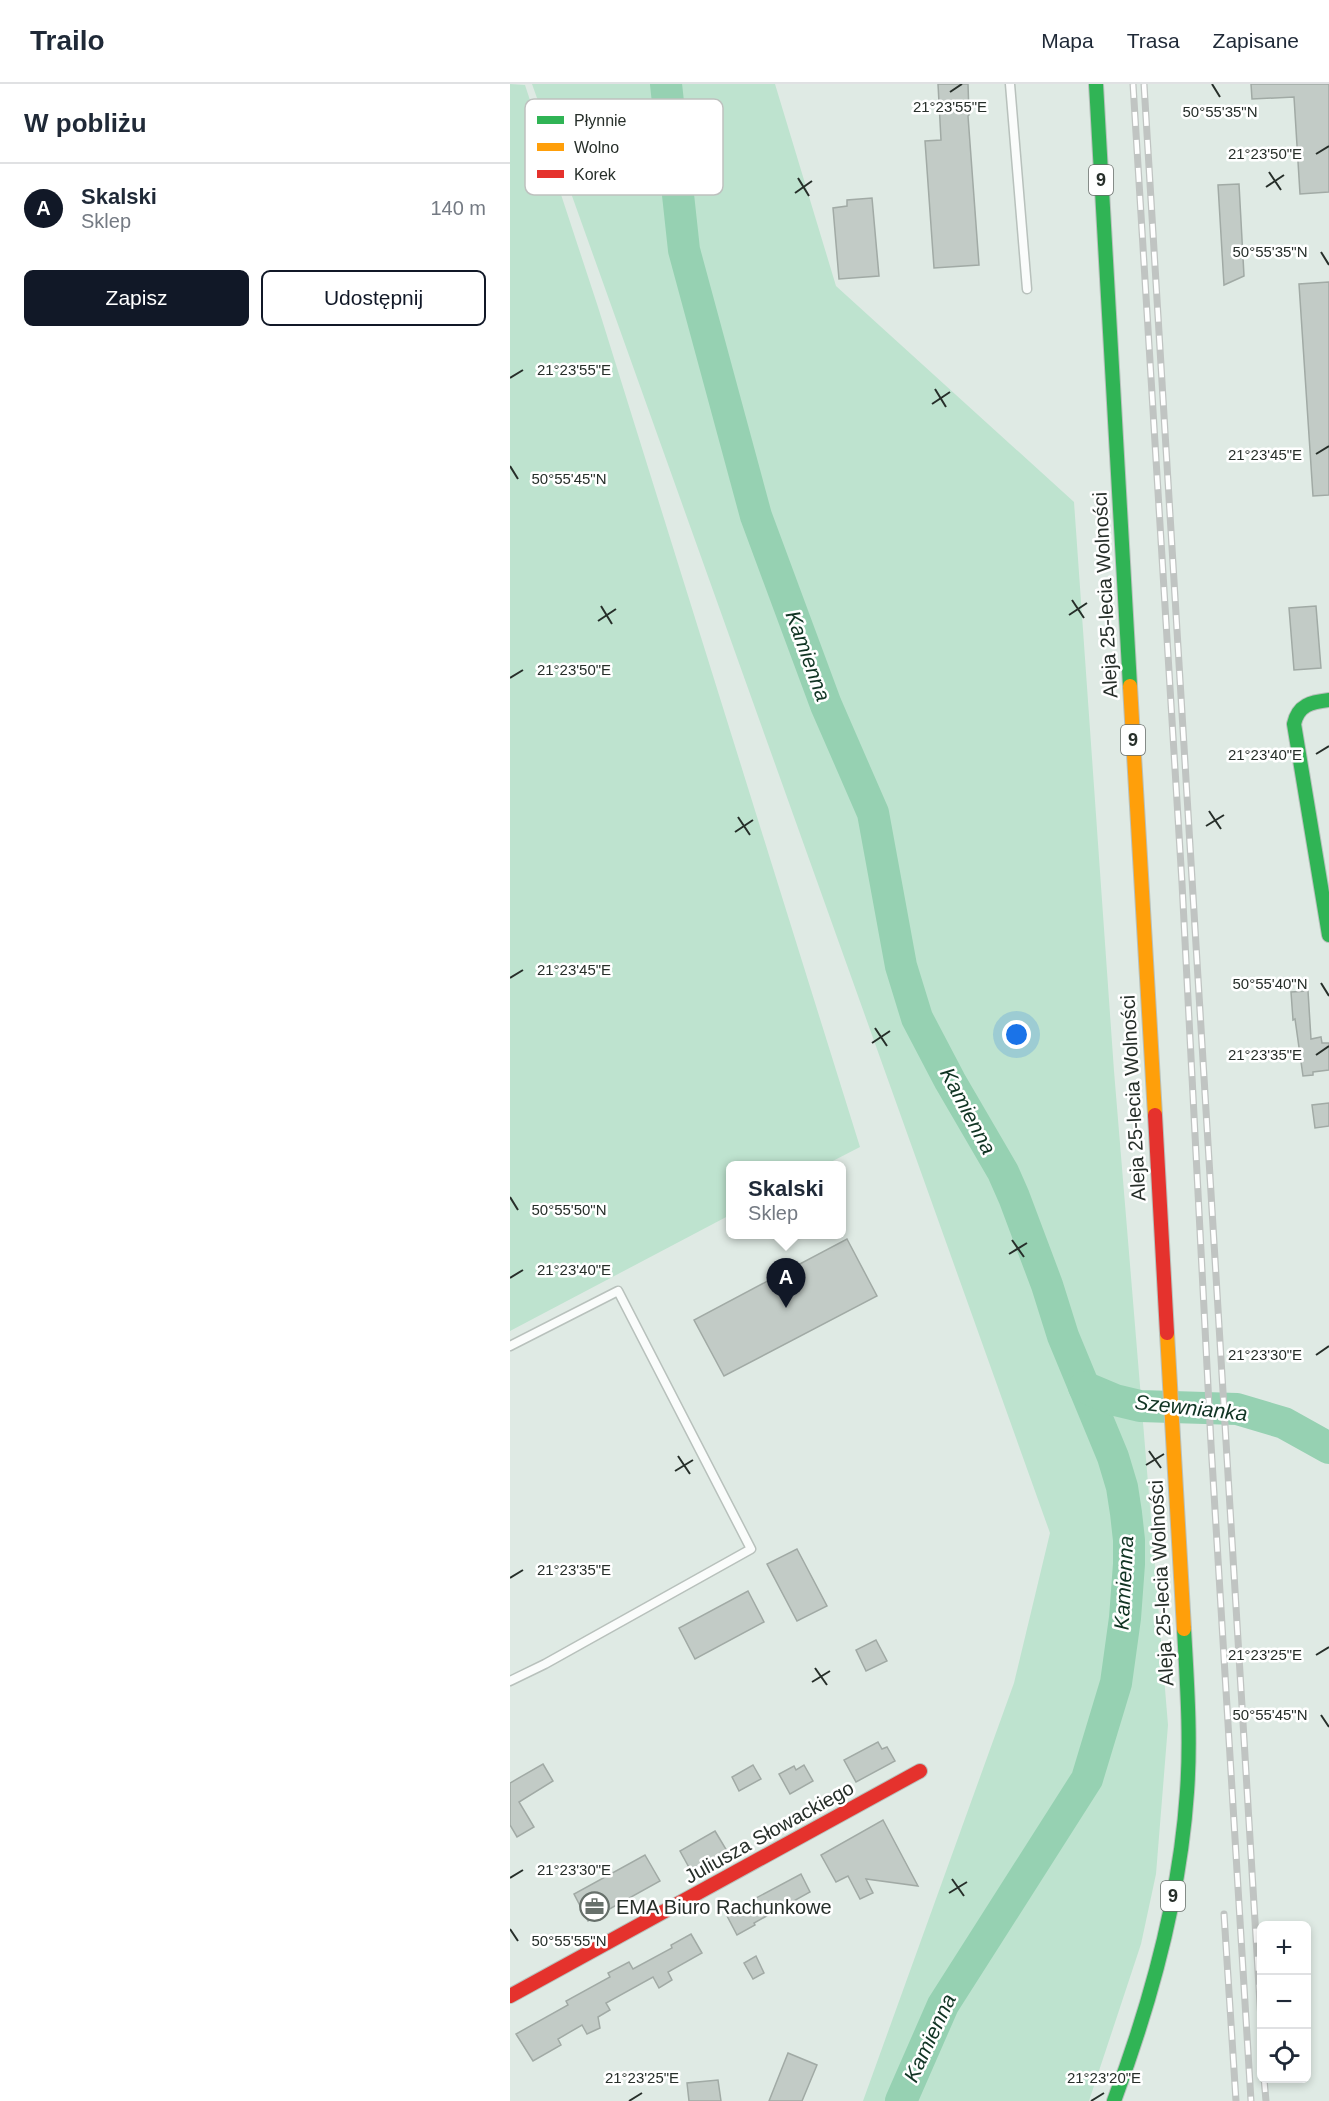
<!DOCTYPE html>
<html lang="pl">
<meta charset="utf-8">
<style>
:root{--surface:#fff;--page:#f2f2f3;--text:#1f2937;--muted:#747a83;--line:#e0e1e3;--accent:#111827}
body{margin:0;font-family:Helvetica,sans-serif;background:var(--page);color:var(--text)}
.controls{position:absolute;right:18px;bottom:18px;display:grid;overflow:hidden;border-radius:9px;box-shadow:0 3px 9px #0003}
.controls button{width:54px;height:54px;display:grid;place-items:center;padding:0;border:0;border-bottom:2px solid var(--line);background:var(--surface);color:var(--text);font:30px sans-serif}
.you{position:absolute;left:507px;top:951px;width:21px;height:21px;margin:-15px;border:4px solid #fff;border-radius:50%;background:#1a73e8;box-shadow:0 0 0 9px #1a73e833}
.badge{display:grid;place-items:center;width:39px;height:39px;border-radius:50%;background:var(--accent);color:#fff;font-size:20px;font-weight:700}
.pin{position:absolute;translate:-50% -50px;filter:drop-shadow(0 2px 3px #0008)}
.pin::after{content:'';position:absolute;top:32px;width:21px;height:18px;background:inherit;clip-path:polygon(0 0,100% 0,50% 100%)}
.popup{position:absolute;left:216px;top:1077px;width:120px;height:78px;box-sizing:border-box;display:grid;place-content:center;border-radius:9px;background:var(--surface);filter:drop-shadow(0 2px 4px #0005);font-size:20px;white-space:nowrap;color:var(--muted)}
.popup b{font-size:22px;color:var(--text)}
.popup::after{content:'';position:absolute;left:50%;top:100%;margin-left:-12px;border:12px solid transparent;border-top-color:var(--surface)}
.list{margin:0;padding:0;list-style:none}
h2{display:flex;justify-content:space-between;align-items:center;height:78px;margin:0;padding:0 24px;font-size:26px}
h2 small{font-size:20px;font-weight:400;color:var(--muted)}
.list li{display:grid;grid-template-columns:39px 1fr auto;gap:18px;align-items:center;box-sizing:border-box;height:90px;padding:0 24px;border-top:2px solid var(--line)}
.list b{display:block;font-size:22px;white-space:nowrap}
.list p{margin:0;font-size:20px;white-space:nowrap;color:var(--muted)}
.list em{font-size:20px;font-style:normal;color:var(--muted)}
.actions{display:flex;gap:12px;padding:18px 24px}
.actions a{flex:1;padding:14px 0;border:2px solid var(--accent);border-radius:9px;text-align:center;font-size:21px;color:var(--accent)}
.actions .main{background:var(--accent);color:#fff}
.icon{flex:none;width:33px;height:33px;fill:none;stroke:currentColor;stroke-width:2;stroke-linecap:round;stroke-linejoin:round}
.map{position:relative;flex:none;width:819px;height:2017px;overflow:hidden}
header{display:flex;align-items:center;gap:36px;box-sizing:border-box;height:84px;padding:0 30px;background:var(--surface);border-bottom:2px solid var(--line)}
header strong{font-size:28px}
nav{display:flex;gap:33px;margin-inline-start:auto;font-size:21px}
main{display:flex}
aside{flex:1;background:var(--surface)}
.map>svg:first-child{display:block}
.green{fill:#bee3cf}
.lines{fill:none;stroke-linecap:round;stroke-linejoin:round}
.river{stroke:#96d1b2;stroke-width:32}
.building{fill:#c2cbc6;stroke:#a1aaa5;stroke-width:1.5}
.lane-casing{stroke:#b8c1bc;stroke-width:11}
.fast-casing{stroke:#b8c1bc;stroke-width:16}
.slow-casing{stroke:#b8c1bc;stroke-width:16}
.jam-casing{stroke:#b8c1bc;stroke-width:16}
.lane{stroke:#fafcfb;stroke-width:8}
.fast{stroke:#30b455;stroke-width:14}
.slow{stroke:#ff9f0a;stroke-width:14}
.jam{stroke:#e5322d;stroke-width:14}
.rail-casing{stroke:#c0c4c2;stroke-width:7}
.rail{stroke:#fff;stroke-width:4.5;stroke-dasharray:14;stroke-linecap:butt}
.ticks{fill:none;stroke:#272f2a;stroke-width:2}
.labels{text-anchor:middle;stroke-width:5;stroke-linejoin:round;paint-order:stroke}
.shield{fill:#fff;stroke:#686d6a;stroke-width:1.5}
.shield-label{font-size:18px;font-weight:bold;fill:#272f2a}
.street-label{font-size:20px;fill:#272f2a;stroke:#fff}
.poi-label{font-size:20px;fill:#272f2a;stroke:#fff;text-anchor:start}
.water-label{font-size:21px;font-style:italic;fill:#103423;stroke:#fff}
.key{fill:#fff;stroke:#bec1bf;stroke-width:1.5}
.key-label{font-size:16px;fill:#272f2a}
.ticks-label{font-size:15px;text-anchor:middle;fill:#272f2a;stroke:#fff;stroke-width:5;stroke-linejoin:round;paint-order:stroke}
</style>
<header>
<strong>Trailo</strong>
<nav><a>Mapa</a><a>Trasa</a><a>Zapisane</a></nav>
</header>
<main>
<aside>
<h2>W pobliżu<small></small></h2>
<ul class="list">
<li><span class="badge">A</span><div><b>Skalski</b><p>Sklep</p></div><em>140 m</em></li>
</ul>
<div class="actions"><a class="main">Zapisz</a><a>Udostępnij</a></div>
</aside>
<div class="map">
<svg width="819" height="2017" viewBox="0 0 819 2017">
<rect width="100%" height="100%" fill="#dfeae4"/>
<g class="green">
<polygon points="0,0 15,1 88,223 350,1063 315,1081 220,1082 220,1131 0,1247"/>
<polygon points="22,0 265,0 326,202 564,418 604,987 658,1641 646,1790 631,1860 579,2017 353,2017 504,1599 540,1449"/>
</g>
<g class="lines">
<g class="river">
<polyline points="156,0 174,166 246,432 316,621 363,729 391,882 407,934 440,997 493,1088 504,1113 537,1201 553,1252 603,1373 612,1403 616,1429 619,1456 619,1480 615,1534 606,1599 577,1695 433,1921 391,2017"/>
<polyline points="574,1303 605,1316 630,1322 727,1325 774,1339 819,1364"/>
</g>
</g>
<g class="building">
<polygon points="428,0 458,0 459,31 458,32 469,181 424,184 415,57 431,56"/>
<polygon points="741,0 819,0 819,108 790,110 784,13 742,15"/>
<polygon points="729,100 734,192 714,201 708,101"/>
<polygon points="362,114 369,192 329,195 323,124 337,122 337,116"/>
<polygon points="819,198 819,411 803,412 789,200"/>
<polygon points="806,522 811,584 784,586 779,524"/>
<polygon points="798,907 801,955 811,953 812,959 819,959 819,986 803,988 803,991 793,992 785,935 783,936 781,908"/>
<polygon points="819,1019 819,1042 805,1044 802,1021"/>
<polygon points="337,1155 367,1212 214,1292 184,1236"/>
<polygon points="287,1465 317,1522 287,1537 257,1480"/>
<polygon points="238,1507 254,1538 185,1575 169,1544"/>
<polygon points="366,1556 377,1577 356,1587 346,1566"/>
<polygon points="368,1658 372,1665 377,1663 385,1677 346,1698 334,1676"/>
<polygon points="33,1680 43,1697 9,1718 24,1743 7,1753 0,1741 0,1699"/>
<polygon points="243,1681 251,1695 229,1707 222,1693"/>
<polygon points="294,1681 303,1697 280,1710 269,1690 284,1682 286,1686"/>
<polygon points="373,1736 408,1802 356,1795 363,1809 350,1815 338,1792 326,1798 311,1771"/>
<polygon points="205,1747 217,1767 181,1787 170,1767"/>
<polygon points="135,1771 150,1797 78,1837 64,1810"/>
<polygon points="291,1790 300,1808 244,1839 245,1841 227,1851 216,1830"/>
<polygon points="181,1850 192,1869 158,1888 162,1896 149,1904 143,1893 96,1919 100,1926 88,1933 90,1944 77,1950 72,1941 48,1955 51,1961 23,1977 6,1950 58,1921 56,1917 100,1893 98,1889 119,1878 123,1885 162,1864 161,1861"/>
<polygon points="246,1872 254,1889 243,1895 234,1879"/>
<polygon points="278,1969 307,1981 292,2017 259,2017"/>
<polygon points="208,1996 211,2017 179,2017 177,1999"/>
</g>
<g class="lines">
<defs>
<g id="lane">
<polyline points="500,0 517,205"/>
<polyline points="0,1262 108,1207 241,1465 35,1580 0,1597"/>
</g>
<g id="fast">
<polyline points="586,0 620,602"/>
<path d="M819,616C801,618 788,621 784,640L819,851"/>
<path d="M604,2017C641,1918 670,1814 677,1708C681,1654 677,1599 674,1545"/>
</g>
<g id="slow">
<polyline points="620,602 645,1031"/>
<polyline points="657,1249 674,1545"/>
</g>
<g id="jam">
<polyline points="645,1031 657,1249"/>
<polyline points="0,1912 410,1687"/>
</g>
</defs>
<use href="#lane" class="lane-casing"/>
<use href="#fast" class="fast-casing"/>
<use href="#slow" class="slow-casing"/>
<use href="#jam" class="jam-casing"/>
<use href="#lane" class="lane"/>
<use href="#fast" class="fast"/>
<use href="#slow" class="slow"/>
<use href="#jam" class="jam"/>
<defs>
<g id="rail">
<polyline points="623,0 672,799 701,1360 741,2017"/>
<polyline points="634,0 752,1953"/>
<polyline points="714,1830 726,2017"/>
<polyline points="754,1994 756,2017"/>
</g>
</defs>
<use href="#rail" class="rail-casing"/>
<use href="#rail" class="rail"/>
</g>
<path class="ticks" d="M702,0L710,13M440,8L452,0M806,70L819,62M759,88L771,106M288,94L299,112M756,103L774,91M285,109L302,97M811,168L819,181M0,294L13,286M425,305L436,323M422,320L440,308M806,370L819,362M0,382L8,395M562,516L574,534M91,522L102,540M559,531L577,519M88,537L106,525M0,594L13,586M806,670L819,662M699,727L711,745M228,733L240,751M696,742L714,731M225,748L243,736M0,894L13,886M811,899L819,912M365,944L377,962M362,959L380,947M806,971L819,962M0,1113L8,1126M502,1156L514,1173M499,1170L517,1159M0,1194L13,1186M806,1271L819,1262M639,1367L651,1384M168,1372L180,1390M636,1381L654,1370M165,1387L183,1376M0,1494L13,1486M806,1571L819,1563M305,1584L317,1601M302,1598L320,1587M811,1631L819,1643M0,1794L13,1786M442,1795L454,1812M439,1809L457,1798M0,1845L8,1857M119,2017L132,2009M581,2017L594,2009"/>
<defs>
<symbol id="office-ring" viewBox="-11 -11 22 22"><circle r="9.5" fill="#fff" stroke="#67706b" stroke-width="1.5"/><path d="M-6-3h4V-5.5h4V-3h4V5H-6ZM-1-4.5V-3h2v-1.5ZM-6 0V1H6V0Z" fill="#67706b"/></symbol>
</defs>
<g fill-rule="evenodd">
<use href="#office-ring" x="68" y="1806" width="33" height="33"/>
</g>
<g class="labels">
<g class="shield">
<rect x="579" y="81" width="24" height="30" rx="4.5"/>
<rect x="611" y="641" width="24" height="30" rx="4.5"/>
<rect x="651" y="1797" width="24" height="30" rx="4.5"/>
</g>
<g class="shield-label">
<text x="591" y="102">9</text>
<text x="623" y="662">9</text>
<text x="663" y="1818">9</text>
</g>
<g class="street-label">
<text transform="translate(595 511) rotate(-93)" y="7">Aleja 25-lecia Wolności</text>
<text transform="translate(623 1014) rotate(-93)" y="7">Aleja 25-lecia Wolności</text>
<text transform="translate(651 1499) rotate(-93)" y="7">Aleja 25-lecia Wolności</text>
<text transform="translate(259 1748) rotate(-29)" y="7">Juliusza Słowackiego</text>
</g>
<g class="poi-label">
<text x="106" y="1830">EMA Biuro Rachunkowe</text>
</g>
<g class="water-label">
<text transform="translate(298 572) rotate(70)" y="7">Kamienna</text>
<text transform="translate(458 1027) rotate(62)" y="7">Kamienna</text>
<text transform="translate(681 1324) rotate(6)" y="7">Szewnianka</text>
<text transform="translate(614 1499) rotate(-87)" y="7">Kamienna</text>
<text transform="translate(420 1954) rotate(-65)" y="7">Kamienna</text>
</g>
</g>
<rect x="15" y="15" width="198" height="96" rx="9" class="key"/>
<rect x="27" y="32" width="27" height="8" fill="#30b455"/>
<rect x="27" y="59" width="27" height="8" fill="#ff9f0a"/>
<rect x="27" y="86" width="27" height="8" fill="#e5322d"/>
<g class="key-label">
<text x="64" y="42">Płynnie</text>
<text x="64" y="69">Wolno</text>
<text x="64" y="96">Korek</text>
</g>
<g class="ticks-label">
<text x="440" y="28">21°23'55"E</text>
<text x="710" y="33">50°55'35"N</text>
<text x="755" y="75">21°23'50"E</text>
<text x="760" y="173">50°55'35"N</text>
<text x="64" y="291">21°23'55"E</text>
<text x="755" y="376">21°23'45"E</text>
<text x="59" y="400">50°55'45"N</text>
<text x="64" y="591">21°23'50"E</text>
<text x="755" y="676">21°23'40"E</text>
<text x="64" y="891">21°23'45"E</text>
<text x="760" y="905">50°55'40"N</text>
<text x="755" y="976">21°23'35"E</text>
<text x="59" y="1131">50°55'50"N</text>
<text x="64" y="1191">21°23'40"E</text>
<text x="755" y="1276">21°23'30"E</text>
<text x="64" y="1491">21°23'35"E</text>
<text x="755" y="1576">21°23'25"E</text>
<text x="760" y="1636">50°55'45"N</text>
<text x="64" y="1791">21°23'30"E</text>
<text x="59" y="1862">50°55'55"N</text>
<text x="132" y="1999">21°23'25"E</text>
<text x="594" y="1999">21°23'20"E</text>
</g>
</svg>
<div class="controls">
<button>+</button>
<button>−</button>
<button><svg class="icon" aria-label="locate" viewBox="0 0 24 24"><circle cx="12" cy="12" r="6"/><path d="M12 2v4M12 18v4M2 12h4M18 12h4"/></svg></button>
</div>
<div class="you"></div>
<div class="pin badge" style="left:276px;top:1224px">A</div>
<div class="popup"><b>Skalski</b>Sklep</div>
</div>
</main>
